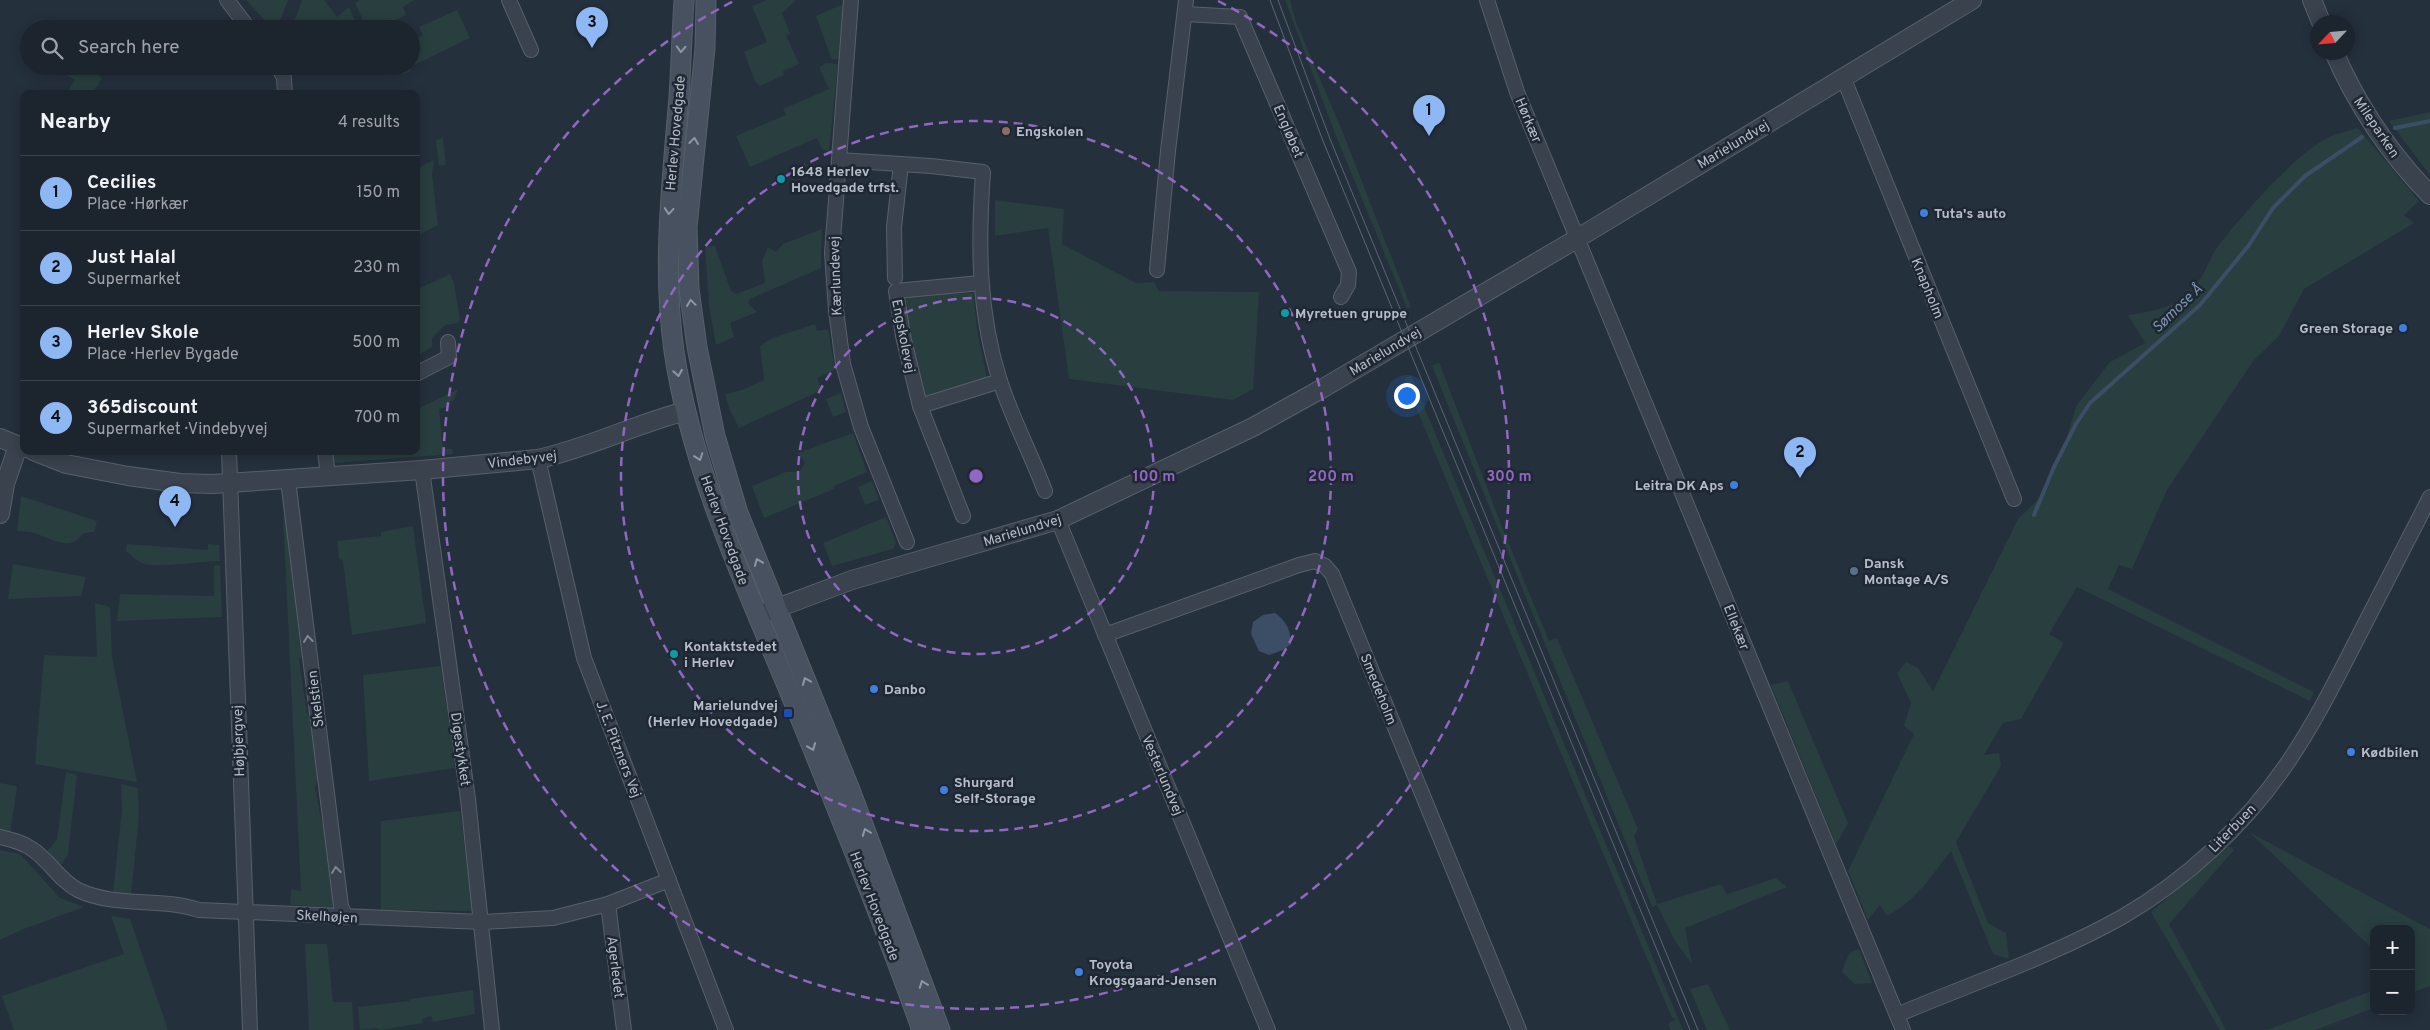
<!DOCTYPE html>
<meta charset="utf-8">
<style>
:root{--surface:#1c242e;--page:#252c36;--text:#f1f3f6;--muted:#a0a4aa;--line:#3a414a;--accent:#8eb8f4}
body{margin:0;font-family:Overpass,sans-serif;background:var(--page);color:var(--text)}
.controls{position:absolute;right:15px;bottom:15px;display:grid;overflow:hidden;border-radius:10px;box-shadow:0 2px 12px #0003}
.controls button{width:45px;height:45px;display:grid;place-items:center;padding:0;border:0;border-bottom:1px solid var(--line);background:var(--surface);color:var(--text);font:25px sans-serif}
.compass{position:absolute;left:2310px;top:15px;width:45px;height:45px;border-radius:50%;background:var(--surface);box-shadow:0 2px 12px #0003;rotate:244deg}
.you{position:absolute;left:1406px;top:395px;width:18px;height:18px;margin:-12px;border:4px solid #fff;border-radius:50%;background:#1a73e8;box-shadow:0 0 0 8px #1a73e833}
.badge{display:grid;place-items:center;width:32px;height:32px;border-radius:50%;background:var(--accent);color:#111;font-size:16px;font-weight:700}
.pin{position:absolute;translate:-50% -41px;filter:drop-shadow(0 1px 2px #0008)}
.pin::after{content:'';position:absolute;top:26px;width:18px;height:15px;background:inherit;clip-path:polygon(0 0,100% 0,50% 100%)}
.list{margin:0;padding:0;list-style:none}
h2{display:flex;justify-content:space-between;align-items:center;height:65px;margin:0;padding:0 20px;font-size:21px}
h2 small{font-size:16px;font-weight:400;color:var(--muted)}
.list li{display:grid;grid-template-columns:32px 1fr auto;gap:15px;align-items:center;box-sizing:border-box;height:75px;padding:0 20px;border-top:1px solid var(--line)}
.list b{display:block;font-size:19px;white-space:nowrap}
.list p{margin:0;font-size:16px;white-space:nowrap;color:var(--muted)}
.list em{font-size:16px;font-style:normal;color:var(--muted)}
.icon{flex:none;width:28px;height:28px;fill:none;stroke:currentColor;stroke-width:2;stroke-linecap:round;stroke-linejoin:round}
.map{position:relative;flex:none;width:2430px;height:1030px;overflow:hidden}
.search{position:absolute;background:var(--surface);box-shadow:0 2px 12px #0003;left:20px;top:20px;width:400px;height:55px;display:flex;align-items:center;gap:12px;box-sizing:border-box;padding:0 18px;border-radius:28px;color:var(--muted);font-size:19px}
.panel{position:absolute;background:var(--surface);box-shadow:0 2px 12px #0003;left:20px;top:90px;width:400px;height:365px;border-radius:10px}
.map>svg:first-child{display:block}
.green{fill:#283e3f}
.water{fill:#3b4e65}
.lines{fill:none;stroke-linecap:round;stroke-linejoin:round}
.stream{stroke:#3b4e65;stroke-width:4}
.minor-casing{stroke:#57606b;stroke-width:16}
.tertiary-casing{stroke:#57606b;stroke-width:20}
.secondary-casing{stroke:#57606b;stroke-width:21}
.minor{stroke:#39424d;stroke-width:14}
.tertiary{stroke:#39424d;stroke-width:18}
.secondary{stroke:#475160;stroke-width:19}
.tram{stroke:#5b6674;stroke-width:1}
.oneway{stroke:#8e97a4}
.oneway2{stroke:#7d8691}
.ring{fill:none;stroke:#9266c3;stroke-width:2.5;stroke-dasharray:9 6}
.education-dot{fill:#8d6e63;stroke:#1e2732;stroke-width:2}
.culture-dot{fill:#0f9aa8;stroke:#1e2732;stroke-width:2}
.shop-dot{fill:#3f7fe0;stroke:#1e2732;stroke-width:2}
.service-dot{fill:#5c6f8a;stroke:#1e2732;stroke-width:2}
.transit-dot{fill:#1a4fb4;stroke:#1e2732;stroke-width:2}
.labels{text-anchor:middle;stroke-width:5;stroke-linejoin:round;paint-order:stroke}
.street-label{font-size:14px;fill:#b5bdc8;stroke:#1e2732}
.poi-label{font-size:14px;font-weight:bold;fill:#b5bdc8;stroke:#1e2732;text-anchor:start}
.water-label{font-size:15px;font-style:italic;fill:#7d94af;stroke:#1e2732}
.centre{fill:#9266c3;stroke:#1e2732;stroke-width:2.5}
.ring-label{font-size:15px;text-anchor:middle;font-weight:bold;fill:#9266c3;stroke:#1e2732;stroke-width:5;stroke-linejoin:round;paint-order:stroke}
</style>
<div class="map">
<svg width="2430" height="1030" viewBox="0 0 2430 1030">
<rect width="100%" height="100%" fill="#25303d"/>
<g class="green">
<polygon points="246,0 288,0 281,18 271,27"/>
<polygon points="302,0 324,0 337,17 349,7 359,29 300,29 294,22"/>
<polygon points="359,0 414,0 403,7 406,15 376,29 367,29 355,3"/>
<polygon points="767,0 796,0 782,13 790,34 786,35 799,64 783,71 784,75 760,86 755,81 744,52 767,42 752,6"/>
<polygon points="1285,0 1290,0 1296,22 1343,133 1411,307 1407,308 1336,136"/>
<polygon points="843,4 839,59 832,60 816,16"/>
<polygon points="457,10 470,38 410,67 411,71 402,75 399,70 388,74 385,66 411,66 411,41 423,35 419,27"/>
<polygon points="827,63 838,64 829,151 822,149 817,138 750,167 736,136 786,115 783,109 829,89 819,67"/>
<polygon points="64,66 84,66 102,78 92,94 66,94 75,80 61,72"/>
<polygon points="2430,112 2430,175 2389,121"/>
<path d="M2358,128L2419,201L2404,215L2414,223L2304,289L2279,336L2254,360L2167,490L2132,569L2119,565L2108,589L2314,692L2310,701L2077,587L2049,634L2064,643L2021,719L2003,723L1984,755L1999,753L2001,766L1956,842L1988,923L2006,933L2009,959L1993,954L1951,851C1931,876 1916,901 1887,916L1880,905L1868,920L1848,871L1914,734L1904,726L1911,703L1897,673L1906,662L1918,668L1933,691L2018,519L2046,492L2066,441L2076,406L2110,362L2145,343L2128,315C2149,312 2171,309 2188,294C2204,280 2207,262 2218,246C2240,217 2297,152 2329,137C2338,133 2349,131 2358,128Z"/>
<polygon points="443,138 446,165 439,166 436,140"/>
<polygon points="434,160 432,174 438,225 416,236 416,169"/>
<polygon points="995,200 1064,209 1062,244 1136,283 1154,282 1159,291 1259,292 1253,389 1233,400 1069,379 1048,228 995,236"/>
<polygon points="822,229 821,268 750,299 748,303 757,312 730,323 734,337 716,345 709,306 705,246 715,246 731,291 736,294 765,283 762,261 768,247 776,252 783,244"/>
<polygon points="450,274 454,283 460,319 458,323 445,325 432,338 432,347 416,356 416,290"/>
<polygon points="973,293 978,335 987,377 924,397 902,295"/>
<polygon points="815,324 817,331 828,329 835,370 817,378 822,390 739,428 729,408 725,394 742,390 764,380 760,346 770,339"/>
<polygon points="1439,362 1502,527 1549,641 1557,638 1638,829 1634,836 1657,904 1721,884 1727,894 1776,878 1787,887 1685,928 1692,964 1675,941 1657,905 1652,907 1432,366"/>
<polygon points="1411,375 1683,1030 1671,1030 1668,1024 1677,1018 1672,1018 1404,379"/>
<polygon points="458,389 454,400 447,404 447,407 439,409 443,449 452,449 453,454 331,463 330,451 339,451 340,455 348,451 416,451 416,410"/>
<polygon points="841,393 846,412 833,417 826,399"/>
<polygon points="853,433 867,472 834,486 834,489 764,518 752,486 786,472 799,472 805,463 798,453"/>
<polygon points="872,481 879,500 865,505 858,487"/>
<path d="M21,496L97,521L94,532L84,533C70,552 55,540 37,534C31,531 23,532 17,531Z"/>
<polygon points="283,516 288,517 303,657 299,659 307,714 313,716 318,780 315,787 322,824 326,825 338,908 290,905 291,889 301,891"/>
<polygon points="886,517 896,543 893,549 832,566 823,543"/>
<polygon points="413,526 426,623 352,635 343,560 339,559 337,541 381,536 381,532"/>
<path d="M127,544L208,550V544L219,545L220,561C202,561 157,569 142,563C137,561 131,555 126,551Z"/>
<polygon points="13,564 86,577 81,596 8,599"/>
<polygon points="214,565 220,566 222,617 117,621 120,594 214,596"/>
<polygon points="95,603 110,607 112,657 137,782 35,764 44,655 97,657"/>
<polygon points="441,666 455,768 369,781 363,675"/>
<polygon points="1788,681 1848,823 1836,845 1771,685"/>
<polygon points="66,772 77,775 68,855 59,867 46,853 57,839"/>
<polygon points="0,783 16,786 17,788 10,833 0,831"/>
<polygon points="121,784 138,788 139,815 131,895 113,892 122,810"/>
<polygon points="460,811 473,911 381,910 381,821"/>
<polygon points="2249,832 2430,929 2430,986 2411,993 2411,929 2374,929 2374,950"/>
<polygon points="2229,846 2234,850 2169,924 2226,1030 2220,1030 2151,912"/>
<polygon points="0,850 20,854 60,898 84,907 21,930 0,940"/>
<polygon points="111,916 130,919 168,1030 14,1030 2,996 124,954"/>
<polygon points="305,944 327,944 333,1002 352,1002 354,1030 309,1030"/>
<polygon points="1859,949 1872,983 1855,984 1842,972 1849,953"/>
<polygon points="1708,984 1730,1030 1707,1030 1690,989"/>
<polygon points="473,990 475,1014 433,1022 431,1016 422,1019 423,1023 380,1030 377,1028 360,1030 358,1007 409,1001 411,999"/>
<polygon points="2374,990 2374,1008 2315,1030 2267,1030"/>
</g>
<path class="water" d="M1275,613C1287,622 1290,629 1291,644L1283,650L1269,655L1259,651L1251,634L1253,622L1263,615Z"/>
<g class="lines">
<g class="stream">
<polyline points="2395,128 2430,121"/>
<polyline points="2034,515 2054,467 2076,424 2090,403 2200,305 2249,245 2273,208 2305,176 2362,137"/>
</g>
<defs>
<g id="minor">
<polyline points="227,0 249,29"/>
<polyline points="509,0 531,50"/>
<polyline points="851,0 832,253 836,310 843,364 861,427 907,542"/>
<polyline points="1487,0 1517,92 1903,1030"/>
<polyline points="1185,14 1240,17 1349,272 1348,285 1341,297"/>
<polyline points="278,66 284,78 285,94"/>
<polyline points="1843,77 2014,499"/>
<path d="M839,160L931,166L983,172C978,244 978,312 1000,381C1012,418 1031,454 1045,491"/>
<polyline points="1157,270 1168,151 1186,0"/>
<polyline points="895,278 894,227 901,164"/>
<polyline points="416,374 449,357 448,342"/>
<polyline points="920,406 1000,381"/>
<polyline points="229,451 250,1030"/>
<polyline points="325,451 328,476"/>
<polyline points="538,459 584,658 726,1030"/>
<polyline points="422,470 468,799 492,1030"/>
<polyline points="288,480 341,906 346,917"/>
<polyline points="963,516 920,406 903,336 896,291 981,283"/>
<polyline points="1058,520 1268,1030"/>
<polyline points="1105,635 1299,565 1315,561 1325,566 1332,574 1519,1030"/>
<path d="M0,837C12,840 22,842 32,849C49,860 60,881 78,890C116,908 160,897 199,910L482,922L553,918L608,904L669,880"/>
<polyline points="608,904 624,1030"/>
<path d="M1897,1015C1970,984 2053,956 2122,917C2186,880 2245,825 2286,765C2313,726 2334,684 2355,643C2380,594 2405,545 2430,497"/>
</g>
<g id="tertiary">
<polyline points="2312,0 2321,22"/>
<path d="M2334,52C2357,105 2390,154 2430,195"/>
<polyline points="0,438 24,448"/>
<path d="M33,451L66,464L128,476L180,483L213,484L422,470L538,459C589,448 635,424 686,411"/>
<polyline points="0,514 5,484 18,446"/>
<polyline points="764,613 852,580 1058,520 1253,427 1325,387 1578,238 1972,0"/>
</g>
<g id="secondary">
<path d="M684,0C682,32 681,65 679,97C672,182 662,266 674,351C691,466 741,575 786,683C833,798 880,913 922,1030"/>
<polyline points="706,0 705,48 687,227 689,289 697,347 715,436 738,513 850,790 940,1030"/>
</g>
</defs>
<use href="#minor" class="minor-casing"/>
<use href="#tertiary" class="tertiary-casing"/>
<use href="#secondary" class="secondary-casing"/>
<use href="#minor" class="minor"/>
<use href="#tertiary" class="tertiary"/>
<use href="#secondary" class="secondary"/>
<g class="tram">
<polyline points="1270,0 1323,141 1690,1030"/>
<polyline points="1278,0 1330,139 1698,1030"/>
</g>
</g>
<defs><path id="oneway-chevron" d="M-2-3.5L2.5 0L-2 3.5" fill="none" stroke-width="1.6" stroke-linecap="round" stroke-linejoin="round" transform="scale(1.25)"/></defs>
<g class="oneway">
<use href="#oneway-chevron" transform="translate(681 49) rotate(93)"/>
<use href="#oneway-chevron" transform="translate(694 141) rotate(-84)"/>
<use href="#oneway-chevron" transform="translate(669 211) rotate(95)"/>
<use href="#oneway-chevron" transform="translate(691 303) rotate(-98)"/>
<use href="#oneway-chevron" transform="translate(678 373) rotate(80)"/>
<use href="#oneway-chevron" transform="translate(699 457) rotate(71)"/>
<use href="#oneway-chevron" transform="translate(758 562) rotate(-112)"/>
<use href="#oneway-chevron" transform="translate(806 681) rotate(-112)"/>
<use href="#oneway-chevron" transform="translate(812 747) rotate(68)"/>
<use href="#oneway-chevron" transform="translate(866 832) rotate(-111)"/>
<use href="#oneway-chevron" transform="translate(923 984) rotate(-110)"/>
</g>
<g class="oneway2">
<use href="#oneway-chevron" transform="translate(308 639) rotate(-97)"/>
<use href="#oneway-chevron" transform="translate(336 870) rotate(-97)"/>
</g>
<g class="ring">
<circle cx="976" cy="476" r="178"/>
<circle cx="976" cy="476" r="355"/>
<path d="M1218 1A533 533 0 1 1 734 1"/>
</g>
<circle class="education-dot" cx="1006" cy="131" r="5"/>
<g class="culture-dot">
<circle cx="781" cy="179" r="5"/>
<circle cx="1285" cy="313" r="5"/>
<circle cx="674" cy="654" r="5"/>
</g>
<g class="shop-dot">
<circle cx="1924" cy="213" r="5"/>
<circle cx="2403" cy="328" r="5"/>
<circle cx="1734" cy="485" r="5"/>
<circle cx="874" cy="689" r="5"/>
<circle cx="2351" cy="752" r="5"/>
<circle cx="944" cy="790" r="5"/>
<circle cx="1079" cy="972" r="5"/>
</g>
<circle class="service-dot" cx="1854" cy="571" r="5"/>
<rect class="transit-dot" x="783" y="708" width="10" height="10" rx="2.5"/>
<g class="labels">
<g class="street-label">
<text transform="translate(1529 120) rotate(67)" y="5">Hørkær</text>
<text transform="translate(2377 127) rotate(56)" y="5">Mileparken</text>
<text transform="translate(1289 131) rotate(67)" y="5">Engløbet</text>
<text transform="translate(675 133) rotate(-85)" y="5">Herlev Hovedgade</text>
<text transform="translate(1733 144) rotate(-31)" y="5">Marielundvej</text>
<text transform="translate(835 276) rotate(-92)" y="5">Kærlundevej</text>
<text transform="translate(1928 288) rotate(68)" y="5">Knapholm</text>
<text transform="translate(904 336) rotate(79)" y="5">Engskolevej</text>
<text transform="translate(1385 351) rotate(-31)" y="5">Marielundvej</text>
<text transform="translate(522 459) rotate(-7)" y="5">Vindebyvej</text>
<text transform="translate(725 530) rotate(70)" y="5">Herlev Hovedgade</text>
<text transform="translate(1022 530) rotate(-17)" y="5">Marielundvej</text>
<text transform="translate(1737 627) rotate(68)" y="5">Ellekær</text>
<text transform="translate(1379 689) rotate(68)" y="5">Smedeholm</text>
<text transform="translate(315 699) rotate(-97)" y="5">Skelstien</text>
<text transform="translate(238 741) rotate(-92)" y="5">Højbjergvej</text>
<text transform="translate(461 749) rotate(82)" y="5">Digestykket</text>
<text transform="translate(619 749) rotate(69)" y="5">J. E. Pitzners Vej</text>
<text transform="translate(1163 775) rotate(67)" y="5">Vesterlundvej</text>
<text transform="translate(2232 828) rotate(-46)" y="5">Literbuen</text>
<text transform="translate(875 906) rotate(69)" y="5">Herlev Hovedgade</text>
<text transform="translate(327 916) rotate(3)" y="5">Skelhøjen</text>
<text transform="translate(616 967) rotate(83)" y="5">Agerledet</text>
</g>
<g class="poi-label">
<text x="1016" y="136">Engskolen</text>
<text x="791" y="176">1648 Herlev<tspan x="791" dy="16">Hovedgade trfst.</tspan></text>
<text x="1934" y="218">Tuta's auto</text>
<text x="1295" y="318">Myretuen gruppe</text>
<text x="2393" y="333" text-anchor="end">Green Storage</text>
<text x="1724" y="490" text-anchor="end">Leitra DK Aps</text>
<text x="1864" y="568">Dansk<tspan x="1864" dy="16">Montage A/S</tspan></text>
<text x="684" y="651">Kontaktstedet<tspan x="684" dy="16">i Herlev</tspan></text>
<text x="884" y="694">Danbo</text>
<text x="778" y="710" text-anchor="end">Marielundvej<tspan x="778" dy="16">(Herlev Hovedgade)</tspan></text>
<text x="2361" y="757">Kødbilen</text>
<text x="954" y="787">Shurgard<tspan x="954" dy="16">Self-Storage</tspan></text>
<text x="1089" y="969">Toyota<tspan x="1089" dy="16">Krogsgaard-Jensen</tspan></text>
</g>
<g class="water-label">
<text transform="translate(2177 308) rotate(-44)" y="5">Sømose Å</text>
</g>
</g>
<circle cx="976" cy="476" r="8" class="centre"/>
<g class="ring-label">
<text x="1154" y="481">100 m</text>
<text x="1331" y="481">200 m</text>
<text x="1509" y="481">300 m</text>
</g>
</svg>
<div class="controls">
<button>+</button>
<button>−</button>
</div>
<svg class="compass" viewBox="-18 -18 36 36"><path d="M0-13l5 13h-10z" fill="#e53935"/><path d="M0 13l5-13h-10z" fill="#a0a4aa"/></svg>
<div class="you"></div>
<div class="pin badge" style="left:1429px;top:136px">1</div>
<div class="pin badge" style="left:1800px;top:478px">2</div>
<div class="pin badge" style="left:592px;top:48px">3</div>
<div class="pin badge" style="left:175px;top:527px">4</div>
<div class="search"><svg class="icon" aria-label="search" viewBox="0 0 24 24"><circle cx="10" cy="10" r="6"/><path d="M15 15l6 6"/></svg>Search here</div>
<section class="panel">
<h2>Nearby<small>4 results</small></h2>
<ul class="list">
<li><span class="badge">1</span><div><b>Cecilies</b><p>Place · Hørkær</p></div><em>150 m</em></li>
<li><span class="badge">2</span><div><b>Just Halal</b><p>Supermarket</p></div><em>230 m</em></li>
<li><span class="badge">3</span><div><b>Herlev Skole</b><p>Place · Herlev Bygade</p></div><em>500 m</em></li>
<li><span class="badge">4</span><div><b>365discount</b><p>Supermarket · Vindebyvej</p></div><em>700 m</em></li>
</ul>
</section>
</div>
